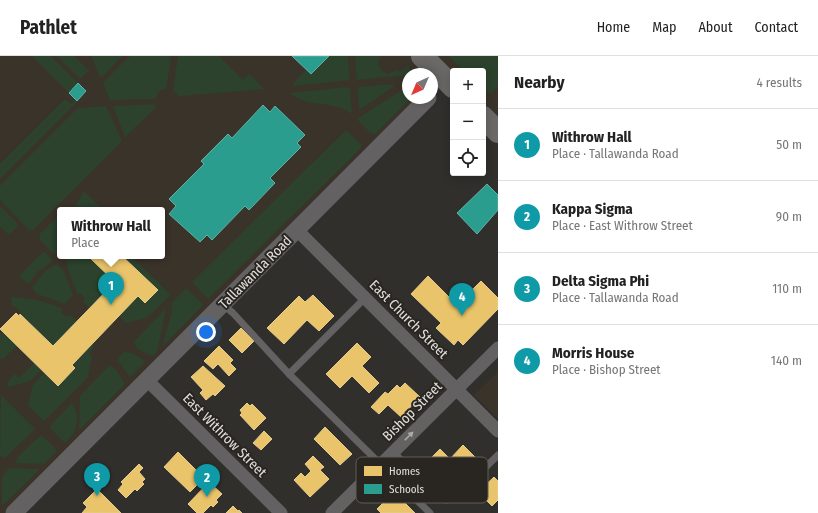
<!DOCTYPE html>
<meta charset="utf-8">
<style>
:root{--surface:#fff;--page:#f2f2f2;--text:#222;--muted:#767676;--line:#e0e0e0;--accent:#7c3aed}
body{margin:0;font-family:"Fira Sans Condensed",sans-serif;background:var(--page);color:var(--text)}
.controls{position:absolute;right:12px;top:12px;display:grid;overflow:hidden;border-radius:4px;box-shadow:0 2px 10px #0003}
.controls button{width:36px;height:36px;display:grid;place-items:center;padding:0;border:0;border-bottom:1px solid var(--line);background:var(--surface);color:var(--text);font:20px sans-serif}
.compass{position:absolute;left:402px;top:12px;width:36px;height:36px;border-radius:50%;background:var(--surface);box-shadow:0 2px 10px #0003;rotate:224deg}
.you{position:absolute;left:206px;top:276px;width:14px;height:14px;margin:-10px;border:3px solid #fff;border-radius:50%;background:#1a73e8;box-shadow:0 0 0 6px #1a73e833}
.badge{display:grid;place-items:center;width:26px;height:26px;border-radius:50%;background:var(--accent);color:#fff;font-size:13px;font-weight:700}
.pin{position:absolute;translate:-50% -33px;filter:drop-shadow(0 1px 2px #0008)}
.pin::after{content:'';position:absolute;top:21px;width:14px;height:12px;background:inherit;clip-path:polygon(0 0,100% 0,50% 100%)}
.popup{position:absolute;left:57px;top:151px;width:108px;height:52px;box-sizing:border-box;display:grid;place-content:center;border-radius:4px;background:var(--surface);filter:drop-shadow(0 1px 3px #0005);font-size:13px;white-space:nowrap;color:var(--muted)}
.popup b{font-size:15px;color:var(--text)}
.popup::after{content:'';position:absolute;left:50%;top:100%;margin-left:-8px;border:8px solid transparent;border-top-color:var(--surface)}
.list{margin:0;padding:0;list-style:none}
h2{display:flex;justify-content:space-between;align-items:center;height:52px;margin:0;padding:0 16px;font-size:17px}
h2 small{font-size:13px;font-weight:400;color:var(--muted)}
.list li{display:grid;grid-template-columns:26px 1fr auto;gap:12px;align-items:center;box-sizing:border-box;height:72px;padding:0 16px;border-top:1px solid var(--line)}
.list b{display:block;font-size:15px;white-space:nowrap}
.list p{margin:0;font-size:13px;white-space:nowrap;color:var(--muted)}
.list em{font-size:13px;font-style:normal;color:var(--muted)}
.icon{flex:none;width:22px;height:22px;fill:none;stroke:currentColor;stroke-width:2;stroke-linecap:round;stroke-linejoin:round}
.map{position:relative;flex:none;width:498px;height:457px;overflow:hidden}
header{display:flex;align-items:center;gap:24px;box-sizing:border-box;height:56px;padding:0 20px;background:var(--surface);border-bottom:1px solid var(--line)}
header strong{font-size:19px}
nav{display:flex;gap:22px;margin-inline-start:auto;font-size:14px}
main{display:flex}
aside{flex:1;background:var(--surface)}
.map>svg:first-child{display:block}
.built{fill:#3a332a;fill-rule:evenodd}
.green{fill:#2c422c}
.homes{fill:#e9c46a;stroke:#e6cc8c}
.schools{fill:#2a9d8f;stroke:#61b0a6}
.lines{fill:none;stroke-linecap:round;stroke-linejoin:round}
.service{stroke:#636162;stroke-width:7}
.minor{stroke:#636162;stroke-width:13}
.tertiary{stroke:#636162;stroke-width:17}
.trunk{stroke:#6a6968;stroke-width:22}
.oneway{fill:#aeacab}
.labels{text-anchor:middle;stroke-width:4;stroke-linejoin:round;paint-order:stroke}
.street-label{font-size:14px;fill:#e0dedb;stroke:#292621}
.key{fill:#292621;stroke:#605d59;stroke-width:1}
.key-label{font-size:11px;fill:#e0dedb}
</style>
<header>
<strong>Pathlet</strong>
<nav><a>Home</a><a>Map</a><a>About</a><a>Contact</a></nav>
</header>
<main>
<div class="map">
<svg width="498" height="457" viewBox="0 0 498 457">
<rect width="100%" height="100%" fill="#312f2c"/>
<g class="built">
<path d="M0,0H498V76L483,62V15H453V31L445,24L432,38V18H408V42H428L14,457H0ZM60,154H162V200H60Z"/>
<polygon points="498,316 498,363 474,339"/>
</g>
<g class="green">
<polygon points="32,0 51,0 78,27 69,37"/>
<polygon points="57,0 74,0 89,15 80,23"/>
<polygon points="91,0 122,0 102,21 99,19"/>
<polygon points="130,0 171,0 166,33 160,34 155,43 110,44 103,27"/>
<polygon points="178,0 219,0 243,24 249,18 251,19 264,33 179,40 173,34"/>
<polygon points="329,0 348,0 350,24 294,30 294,26 306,14 311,18"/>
<path d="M355,0H381C375,7 380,15 388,18L397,14L401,15L408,9L412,17L408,19L357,24Z"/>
<polygon points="449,0 498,0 498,30 490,38 483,34 483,15 464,15"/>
<polygon points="393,28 393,31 359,54 358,31"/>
<polygon points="408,30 408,42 411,42 375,78 369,76 357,63"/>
<path d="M348,31L350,33L352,58C333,43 308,53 290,37Z"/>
<polygon points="65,43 71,48 75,43 77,46 0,123 0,108"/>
<polygon points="155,48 156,51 125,81 113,50"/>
<polygon points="106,50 122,85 33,174 29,174 0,144 0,130 78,52"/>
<polygon points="346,74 361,88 361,92 208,243 192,226"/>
<polygon points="84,135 103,154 73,154"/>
<polygon points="0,150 19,169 9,179 0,170"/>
<polygon points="60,158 60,196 54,198 40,184 39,179"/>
<polygon points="44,195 53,205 37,216 29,228 19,220"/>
<path d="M66,200H88L115,226L90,252L83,246L85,242L80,237L78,238C72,226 67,214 66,200Z"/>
<polygon points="122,200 131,200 171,239 147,262 125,267 119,260 138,240 157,234"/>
<polygon points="57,208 64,215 73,239 65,248 37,238 32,232 45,215"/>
<polygon points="186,232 203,249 162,291 172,256 171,247"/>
<path d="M11,241C30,242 46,245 63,253L61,256L67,261L70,259L77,265L53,290L20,258L22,257L15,251L12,250Z"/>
<path d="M166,252L157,296L153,300C146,297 135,294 134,286Z"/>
<polygon points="0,277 3,277 17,290 2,304 0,302"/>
<polygon points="92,288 94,291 89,298 92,300 88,321 45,364 42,364 28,349 33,329 44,317 58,330 75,312 72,309"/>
<polygon points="125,295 138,300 145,306 130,321 118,305 118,302"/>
<polygon points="34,307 41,314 30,325 10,331 8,330 7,326 15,318 19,322"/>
<polygon points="110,309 117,315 125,328 79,374 80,340"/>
<polygon points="1,339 35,373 5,402 0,400"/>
<path d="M72,347C81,356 77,382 64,386L51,373L50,370Z"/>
<polygon points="41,379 56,393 56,396 44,408 16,407 17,402"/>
<polygon points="12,412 40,413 2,450 2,421 8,413"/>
</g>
<g class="homes">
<polygon points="88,200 122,200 158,234 145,247 138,240 72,309 75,312 58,330 0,273 16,257 19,260 20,258 53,290 115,226"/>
<polygon points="428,220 457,249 481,225 498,242 498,253 463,289 458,284 454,289 436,272 441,267 411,238"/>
<polygon points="313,239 334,260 319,275 307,264 284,288 267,272 299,240 305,246"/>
<polygon points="241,272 254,285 242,297 229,284"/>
<polygon points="357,287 371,301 362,310 379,327 369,337 352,320 340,332 326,318"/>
<polygon points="219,290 233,304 230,307 236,313 229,320 218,308 213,313 204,305"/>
<polygon points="203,310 225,330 215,340 213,338 206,344 200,337 203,334 191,321"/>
<polygon points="405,327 420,341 401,361 388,349 379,358 371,351 385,336 388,338 397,329 400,332"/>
<polygon points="247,347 250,350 252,348 266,362 254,374 240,359 242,357 240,354"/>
<polygon points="325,371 352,398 340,409 314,383"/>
<polygon points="264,375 272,383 261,394 253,387"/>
<polygon points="463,389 478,404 450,432 426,407 440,393 450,403"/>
<polygon points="178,396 204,422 190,436 164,411"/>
<polygon points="313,400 324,411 320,414 329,423 310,441 294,424 301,417 305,421 311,415 305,408"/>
<polygon points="139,408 143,412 139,416 145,423 142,426 144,428 137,435 135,433 126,442 118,434 123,428 121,426"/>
<polygon points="494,421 498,425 498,444 492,450 478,436"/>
<polygon points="209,426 222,438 216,444 218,446 213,451 211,449 203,457 197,457 188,448"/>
<polygon points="97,433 121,457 82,457 87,451 83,447"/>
<polygon points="394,436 415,457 381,457 377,453"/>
<polygon points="233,450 238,455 239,454 242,457 226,457"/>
</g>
<g class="schools">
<polygon points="292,0 329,0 311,18"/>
<polygon points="78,27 86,35 77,45 69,37"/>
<polygon points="263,49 270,56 275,50 305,79 297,87 301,91 270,122 275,127 249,154 245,150 212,184 207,179 200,186 169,158 176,150 169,143 204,108 201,105 228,78 232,82"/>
<polygon points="487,128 498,139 498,154 477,178 457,157"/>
</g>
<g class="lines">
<g class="service">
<polyline points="222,248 233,257 289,318 430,457"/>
<polyline points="289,318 365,242"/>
<polyline points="393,396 442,443 447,444 454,442 498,399"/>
</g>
<g class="minor">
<polyline points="297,174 498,375"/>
<polyline points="147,324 281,457"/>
<polyline points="332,457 498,292"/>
</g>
<polyline class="tertiary" points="14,457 428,42"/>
<g class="trunk">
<polyline points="422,0 453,31"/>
<polyline points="483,61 498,76"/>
</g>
</g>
<defs><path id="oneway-solid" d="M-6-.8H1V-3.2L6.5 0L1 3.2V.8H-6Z"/></defs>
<use class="oneway" href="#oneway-solid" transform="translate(409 380) rotate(-45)"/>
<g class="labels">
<g class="street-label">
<text transform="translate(255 216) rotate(-45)" y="5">Tallawanda Road</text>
<text transform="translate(409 263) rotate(45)" y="5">East Church Street</text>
<text transform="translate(412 355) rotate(-45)" y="5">Bishop Street</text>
<text transform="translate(225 379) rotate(45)" y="5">East Withrow Street</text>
</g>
</g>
<rect x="356" y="401" width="132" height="46" rx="6" class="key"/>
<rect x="364" y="410" width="18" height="10" fill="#e9c46a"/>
<rect x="364" y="428" width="18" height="10" fill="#2a9d8f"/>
<g class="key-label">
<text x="389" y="419">Homes</text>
<text x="389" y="437">Schools</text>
</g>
</svg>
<div class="controls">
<button>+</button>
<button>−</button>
<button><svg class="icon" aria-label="locate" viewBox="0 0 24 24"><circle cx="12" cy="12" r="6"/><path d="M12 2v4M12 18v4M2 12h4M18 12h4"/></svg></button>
</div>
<svg class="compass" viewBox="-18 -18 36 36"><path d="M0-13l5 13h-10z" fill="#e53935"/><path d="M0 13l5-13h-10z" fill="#767676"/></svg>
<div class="you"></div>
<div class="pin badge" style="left:111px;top:249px;background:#0f9aa8">1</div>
<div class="popup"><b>Withrow Hall</b>Place</div>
<div class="pin badge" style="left:207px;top:441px;background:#0f9aa8">2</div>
<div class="pin badge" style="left:97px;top:440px;background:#0f9aa8">3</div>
<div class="pin badge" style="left:462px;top:260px;background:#0f9aa8">4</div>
</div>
<aside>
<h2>Nearby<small>4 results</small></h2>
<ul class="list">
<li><span class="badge" style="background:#0f9aa8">1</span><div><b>Withrow Hall</b><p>Place · Tallawanda Road</p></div><em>50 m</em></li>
<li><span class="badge" style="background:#0f9aa8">2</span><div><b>Kappa Sigma</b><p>Place · East Withrow Street</p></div><em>90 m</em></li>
<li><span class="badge" style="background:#0f9aa8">3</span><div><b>Delta Sigma Phi</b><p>Place · Tallawanda Road</p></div><em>110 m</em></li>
<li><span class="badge" style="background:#0f9aa8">4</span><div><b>Morris House</b><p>Place · Bishop Street</p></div><em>140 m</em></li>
</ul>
</aside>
</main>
